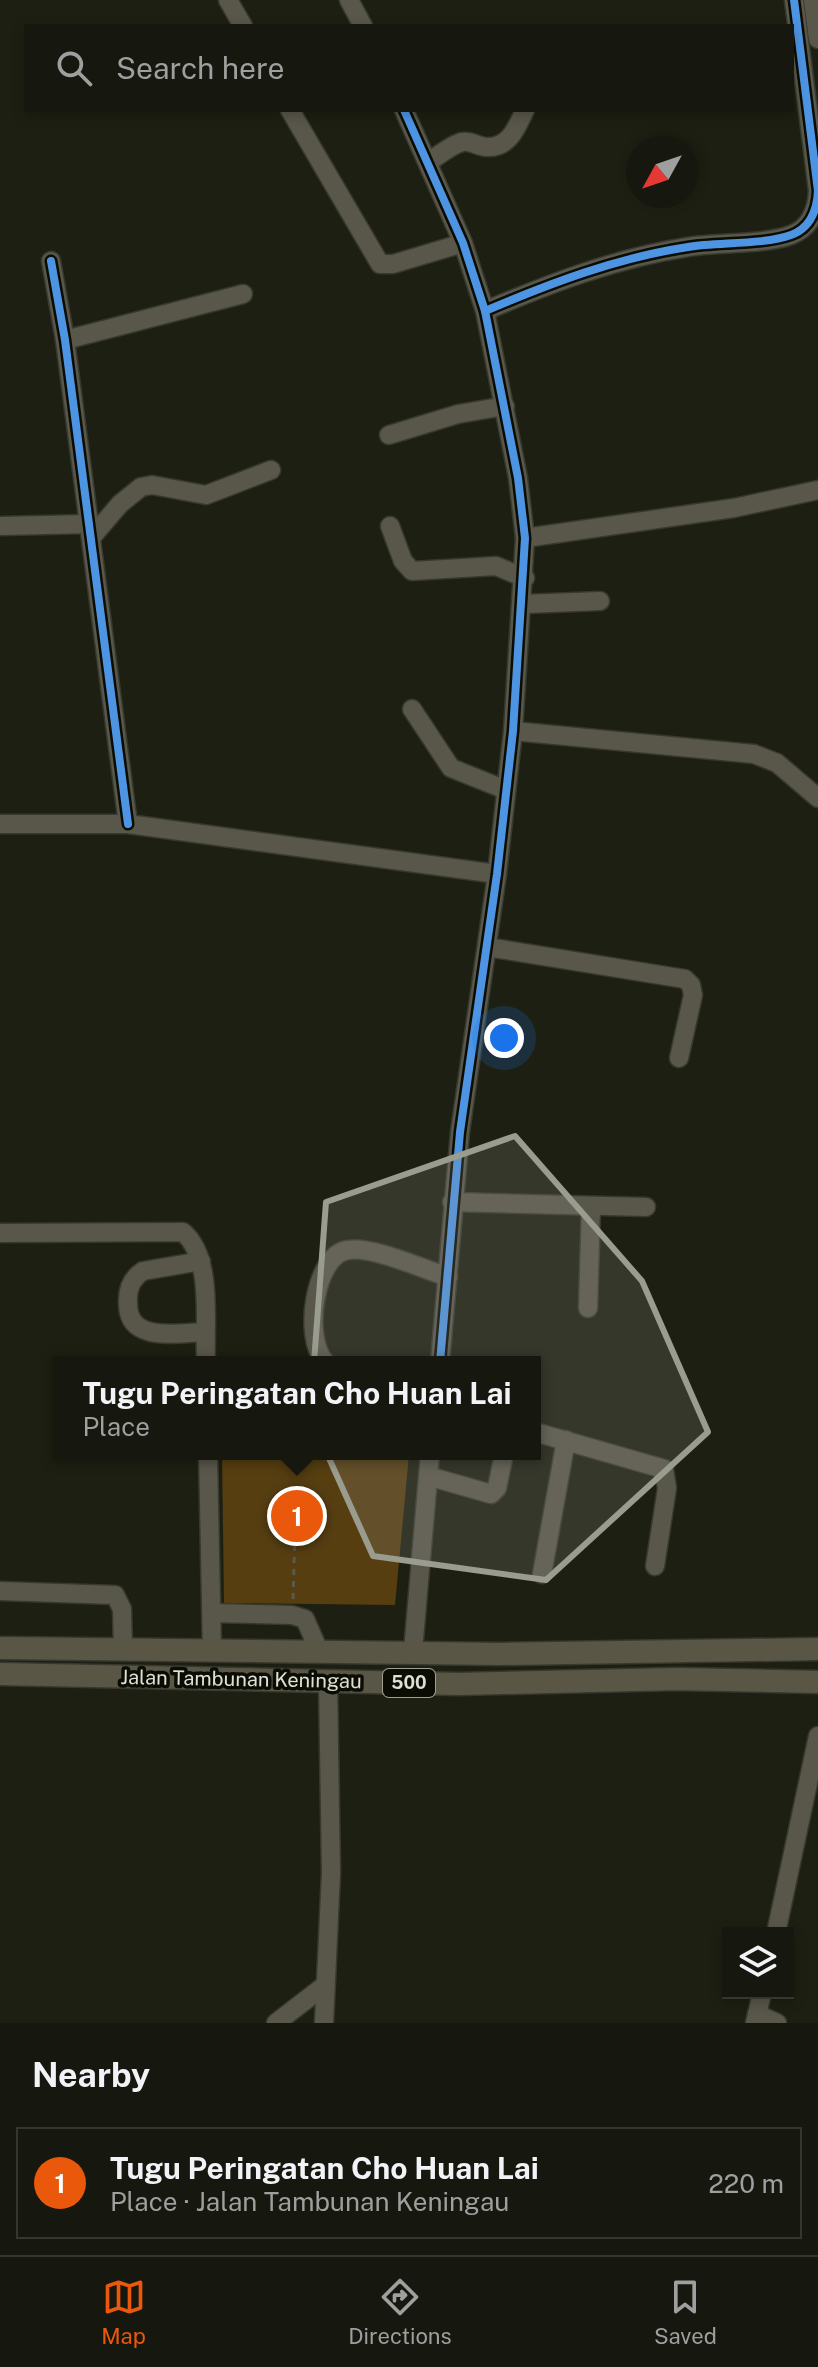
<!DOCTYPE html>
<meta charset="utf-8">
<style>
:root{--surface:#16170e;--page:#23241c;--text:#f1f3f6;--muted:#9e9f9e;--line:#35362e;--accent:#ea580c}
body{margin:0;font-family:"Public Sans",sans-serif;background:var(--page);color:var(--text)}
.controls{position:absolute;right:24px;bottom:24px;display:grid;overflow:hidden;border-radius:0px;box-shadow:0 4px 12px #0003}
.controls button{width:72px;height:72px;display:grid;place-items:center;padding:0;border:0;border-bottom:2px solid var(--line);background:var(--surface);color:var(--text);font:40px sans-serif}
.compass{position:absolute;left:626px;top:136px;width:72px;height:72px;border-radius:50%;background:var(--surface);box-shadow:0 4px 12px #0003;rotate:230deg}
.you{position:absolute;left:504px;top:1038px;width:28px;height:28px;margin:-20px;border:6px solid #fff;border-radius:50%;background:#1a73e8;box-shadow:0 0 0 12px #1a73e833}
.badge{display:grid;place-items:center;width:52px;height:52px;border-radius:50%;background:var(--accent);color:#fff;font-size:26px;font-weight:700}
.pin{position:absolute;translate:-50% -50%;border:4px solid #fff;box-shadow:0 2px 8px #0006}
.popup{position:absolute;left:53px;top:1356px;width:488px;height:104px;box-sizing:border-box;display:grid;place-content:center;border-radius:0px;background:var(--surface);filter:drop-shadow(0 2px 6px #0005);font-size:26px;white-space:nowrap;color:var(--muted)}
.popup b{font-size:30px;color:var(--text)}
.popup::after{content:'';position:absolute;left:50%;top:100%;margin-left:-16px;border:16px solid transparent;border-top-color:var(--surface)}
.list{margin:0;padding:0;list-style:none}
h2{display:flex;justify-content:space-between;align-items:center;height:104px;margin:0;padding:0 32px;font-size:34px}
h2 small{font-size:26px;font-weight:400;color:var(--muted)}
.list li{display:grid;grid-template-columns:52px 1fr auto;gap:24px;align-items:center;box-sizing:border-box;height:112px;margin:0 16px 16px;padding:0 16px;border:2px solid var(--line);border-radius:0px}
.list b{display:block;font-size:30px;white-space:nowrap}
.list p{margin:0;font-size:26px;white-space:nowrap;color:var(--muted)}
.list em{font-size:26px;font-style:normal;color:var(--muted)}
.icon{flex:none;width:44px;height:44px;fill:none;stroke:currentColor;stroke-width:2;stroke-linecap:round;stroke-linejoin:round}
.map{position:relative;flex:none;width:818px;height:2023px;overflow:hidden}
.search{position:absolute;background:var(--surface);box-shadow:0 4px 12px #0003;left:24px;right:24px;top:24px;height:88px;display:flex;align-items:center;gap:20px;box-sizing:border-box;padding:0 28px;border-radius:0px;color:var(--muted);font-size:30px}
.sheet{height:232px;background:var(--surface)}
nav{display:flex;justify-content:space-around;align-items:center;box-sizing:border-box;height:112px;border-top:2px solid var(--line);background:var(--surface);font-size:22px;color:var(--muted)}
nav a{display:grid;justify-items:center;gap:4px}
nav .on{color:var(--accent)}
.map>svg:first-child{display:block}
.green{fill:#563e11}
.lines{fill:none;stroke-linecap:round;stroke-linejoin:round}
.minor-casing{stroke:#37392e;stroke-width:21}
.major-casing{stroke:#37392e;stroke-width:25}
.path{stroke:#59594e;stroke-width:3;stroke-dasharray:6 6;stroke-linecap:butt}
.minor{stroke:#59574a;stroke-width:18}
.major{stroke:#595645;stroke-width:22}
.cycleway-casing{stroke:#0b0c04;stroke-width:13}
.cycleway{stroke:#4d94e3;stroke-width:8}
.marked{fill:#9a9c8f;fill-opacity:0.2;stroke:#9a9c8f;stroke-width:6;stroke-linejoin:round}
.labels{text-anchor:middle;stroke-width:7;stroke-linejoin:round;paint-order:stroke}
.shield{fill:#0b0c04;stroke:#9ea094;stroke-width:2}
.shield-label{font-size:18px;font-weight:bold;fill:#dde0d2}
.street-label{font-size:20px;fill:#dde0d2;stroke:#0b0c04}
</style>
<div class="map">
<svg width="818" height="2023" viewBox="0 0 818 2023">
<rect width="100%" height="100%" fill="#1d1f12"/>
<polygon class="green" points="222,1454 409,1454 395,1605 224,1603"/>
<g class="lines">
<defs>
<g id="minor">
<polyline points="228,0 243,26"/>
<polyline points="349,0 363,26"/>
<polyline points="813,0 818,39"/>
<polyline points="290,110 380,264 393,264 463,243"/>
<polyline points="404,110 463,243 485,311 518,478 525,538 513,731 497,874 460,1132 440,1362"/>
<path d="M429,162C439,155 451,145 462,142C471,140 478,147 487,147C510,148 517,126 525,110"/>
<polyline points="51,261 65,340 128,824"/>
<path d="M485,311C551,283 616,258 688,247C718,242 763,245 791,235C810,228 817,211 818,191L794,0"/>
<polyline points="65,340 243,294"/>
<polyline points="389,435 458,414 505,406"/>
<polyline points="0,526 89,524"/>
<polyline points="390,526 403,561 412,571 496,566 525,578"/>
<polyline points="91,538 120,504 141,487 152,485 206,495 271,470"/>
<polyline points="525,538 734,508 818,490"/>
<polyline points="524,604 600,601"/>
<polyline points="412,709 451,768 506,790"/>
<polyline points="513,731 754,754 777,763 818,798"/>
<polyline points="0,824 128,824 497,874"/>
<polyline points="487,947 685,979 691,985 693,995 679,1058"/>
<polyline points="452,1202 646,1207"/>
<path d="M0,1233L183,1232C214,1259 204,1324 206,1362"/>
<path d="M201,1261L143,1271C131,1279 127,1289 128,1304C128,1343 178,1333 205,1332"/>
<polyline points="588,1308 591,1207"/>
<path d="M325,1362C302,1337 315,1254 348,1250C373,1246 423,1269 448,1277"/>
<polyline points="535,1432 664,1469 667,1488 655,1566"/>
<polyline points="208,1454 212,1651"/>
<polyline points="428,1476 491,1494 497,1488 504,1454"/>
<polyline points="542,1574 566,1440"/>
<polyline points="0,1591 115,1595 122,1609 123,1649"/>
<polyline points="212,1613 292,1615 305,1619 319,1651"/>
<polyline points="413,1651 430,1454"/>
<polyline points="776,1933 818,1736"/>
<polyline points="757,2014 777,2023"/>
<polyline points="276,2023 324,1986"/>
<polyline points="324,2023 331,1873 328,1681"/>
<polyline points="755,2023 762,1993"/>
</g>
<g id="major">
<polyline points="0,1648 500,1654 818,1649"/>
<polyline points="0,1674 459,1684 677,1679 818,1682"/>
</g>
</defs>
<use href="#minor" class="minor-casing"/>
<use href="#major" class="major-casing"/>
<polyline class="path" points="293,1599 295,1528"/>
<use href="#minor" class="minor"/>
<use href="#major" class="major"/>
<defs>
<g id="cycleway">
<polyline points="404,110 463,243 485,311 518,478 525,538 513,731 497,874 460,1132 440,1362"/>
<polyline points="51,261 65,340 128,824"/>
<path d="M485,311C551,283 616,258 688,247C718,242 763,245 791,235C810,228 817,211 818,191L794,0"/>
</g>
</defs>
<use href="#cycleway" class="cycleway-casing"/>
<use href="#cycleway" class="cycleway"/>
</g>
<path class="marked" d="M515,1136L642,1281L708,1432L546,1580L373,1556L310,1416L326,1202Z"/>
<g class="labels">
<rect class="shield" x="383" y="1669" width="52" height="28" rx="6"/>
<g class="shield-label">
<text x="409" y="1689">500</text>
</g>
<g class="street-label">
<text transform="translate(241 1679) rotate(1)" y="7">Jalan Tambunan Keningau</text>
</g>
</g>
</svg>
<div class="controls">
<button><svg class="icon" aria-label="layers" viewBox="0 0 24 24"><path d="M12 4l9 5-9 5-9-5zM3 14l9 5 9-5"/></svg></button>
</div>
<svg class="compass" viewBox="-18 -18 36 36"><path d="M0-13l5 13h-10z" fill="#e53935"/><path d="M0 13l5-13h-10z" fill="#9e9f9e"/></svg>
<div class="you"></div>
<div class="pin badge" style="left:297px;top:1516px">1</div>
<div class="popup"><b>Tugu Peringatan Cho Huan Lai</b>Place</div>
<div class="search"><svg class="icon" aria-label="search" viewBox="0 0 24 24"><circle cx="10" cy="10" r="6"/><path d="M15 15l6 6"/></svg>Search here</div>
</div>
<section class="sheet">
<h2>Nearby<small></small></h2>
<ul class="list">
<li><span class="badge">1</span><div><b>Tugu Peringatan Cho Huan Lai</b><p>Place · Jalan Tambunan Keningau</p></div><em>220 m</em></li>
</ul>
</section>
<nav>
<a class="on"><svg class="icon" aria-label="map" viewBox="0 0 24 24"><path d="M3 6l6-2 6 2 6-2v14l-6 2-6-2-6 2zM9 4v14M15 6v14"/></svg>Map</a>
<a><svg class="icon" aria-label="directions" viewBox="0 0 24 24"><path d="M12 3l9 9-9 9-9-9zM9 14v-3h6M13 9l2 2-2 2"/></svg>Directions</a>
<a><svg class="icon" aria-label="saved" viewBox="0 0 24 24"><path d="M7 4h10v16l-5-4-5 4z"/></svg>Saved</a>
</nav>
